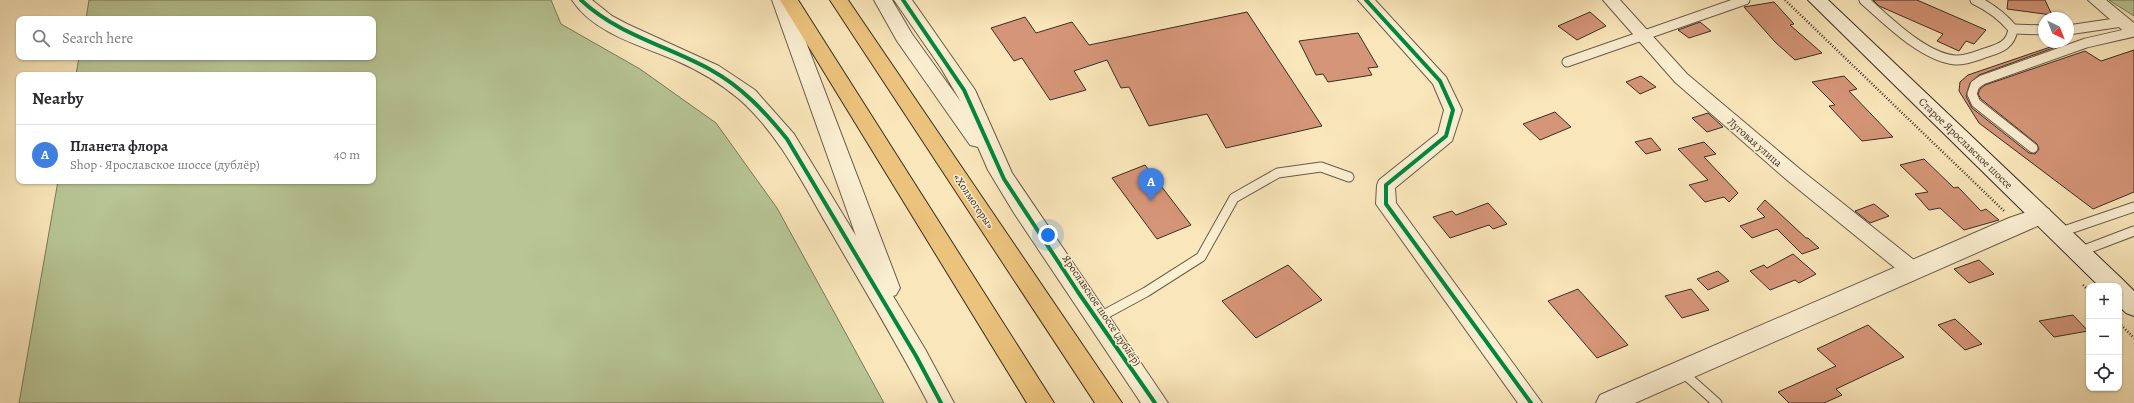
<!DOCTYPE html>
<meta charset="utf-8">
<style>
:root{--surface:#fff;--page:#f7f7f7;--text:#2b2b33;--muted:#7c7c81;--line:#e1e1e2;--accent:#8f2418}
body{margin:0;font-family:Alegreya,serif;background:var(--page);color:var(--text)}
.controls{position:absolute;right:12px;bottom:12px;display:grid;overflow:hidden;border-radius:8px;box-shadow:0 1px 3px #0004}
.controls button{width:36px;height:36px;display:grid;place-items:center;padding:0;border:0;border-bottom:1px solid var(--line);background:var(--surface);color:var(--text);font:20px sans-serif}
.compass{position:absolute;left:2038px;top:12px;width:36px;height:36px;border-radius:50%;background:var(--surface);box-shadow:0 1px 3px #0004;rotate:137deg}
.you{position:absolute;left:1048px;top:235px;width:14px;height:14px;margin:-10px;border:3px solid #fff;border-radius:50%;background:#1a73e8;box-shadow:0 0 0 6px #1a73e833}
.badge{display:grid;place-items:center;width:26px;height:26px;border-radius:50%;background:var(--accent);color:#fff;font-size:13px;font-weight:700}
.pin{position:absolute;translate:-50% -33px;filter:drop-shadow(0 1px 2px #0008)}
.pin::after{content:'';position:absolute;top:21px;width:14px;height:12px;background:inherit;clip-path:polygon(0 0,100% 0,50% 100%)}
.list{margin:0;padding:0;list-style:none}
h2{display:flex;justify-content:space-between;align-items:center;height:52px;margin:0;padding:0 16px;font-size:17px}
h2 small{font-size:13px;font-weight:400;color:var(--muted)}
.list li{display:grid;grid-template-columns:26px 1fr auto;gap:12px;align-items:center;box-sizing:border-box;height:60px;padding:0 16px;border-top:1px solid var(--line)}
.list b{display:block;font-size:15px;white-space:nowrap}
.list p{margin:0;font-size:13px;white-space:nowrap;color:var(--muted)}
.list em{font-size:13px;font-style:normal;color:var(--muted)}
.icon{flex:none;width:22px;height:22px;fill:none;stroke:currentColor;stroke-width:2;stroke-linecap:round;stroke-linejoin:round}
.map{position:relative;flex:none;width:2134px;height:403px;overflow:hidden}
.search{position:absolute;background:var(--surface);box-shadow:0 1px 3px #0004;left:16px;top:16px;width:360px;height:44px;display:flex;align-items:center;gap:10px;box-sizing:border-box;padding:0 14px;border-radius:8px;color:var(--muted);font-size:15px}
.panel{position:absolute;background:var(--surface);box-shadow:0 1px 3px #0004;left:16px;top:72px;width:360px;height:112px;border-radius:8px}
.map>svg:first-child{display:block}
.green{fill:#b8c695;stroke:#787a5d}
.building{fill:#d59578;stroke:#392e25}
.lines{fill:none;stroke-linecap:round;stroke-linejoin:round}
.service-casing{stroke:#695c4a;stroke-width:11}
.minor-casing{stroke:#695c4a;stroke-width:2}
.tertiary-casing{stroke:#695c4a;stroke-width:2}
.secondary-casing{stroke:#392e25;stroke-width:2}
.trunk-casing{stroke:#392e25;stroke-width:2}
.path{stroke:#392e25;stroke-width:2.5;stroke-dasharray:1 2;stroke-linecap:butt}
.service{stroke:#fbefd2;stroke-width:9}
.minor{fill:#fbefd2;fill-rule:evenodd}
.tertiary{fill:#fbefd2;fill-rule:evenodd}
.secondary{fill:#fbefd2;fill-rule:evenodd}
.trunk{fill:#ecc37d;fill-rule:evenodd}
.cycleway-casing{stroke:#fbefd2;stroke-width:6}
.cycleway{stroke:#00873e;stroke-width:4}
.labels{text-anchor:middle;stroke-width:3;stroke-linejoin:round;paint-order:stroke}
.street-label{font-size:11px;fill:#392e25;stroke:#fbefd2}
</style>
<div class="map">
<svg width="2134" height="403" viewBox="0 0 2134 403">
<rect width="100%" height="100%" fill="#f9e6ba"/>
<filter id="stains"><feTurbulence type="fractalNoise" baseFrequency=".005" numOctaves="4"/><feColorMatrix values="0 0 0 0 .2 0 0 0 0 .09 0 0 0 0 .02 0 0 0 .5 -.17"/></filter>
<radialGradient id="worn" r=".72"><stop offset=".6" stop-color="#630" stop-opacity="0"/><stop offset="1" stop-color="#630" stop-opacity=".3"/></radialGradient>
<g class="green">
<polygon points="89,0 551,0 561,24 640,69 716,123 777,208 884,403 19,403 58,181 373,181 373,75 76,75 79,57 373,57 373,19 86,19"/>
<polygon points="2109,0 2134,0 2134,16 2112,2"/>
</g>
<g class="building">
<polygon points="1873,0 1917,0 1986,30 1974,44 1966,41 1959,51 1937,41 1943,34 1879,6"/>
<polygon points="2008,0 2045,0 2052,15 2007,9"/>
<polygon points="1774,2 1794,24 1790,25 1822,53 1795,60 1775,42 1744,7"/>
<polygon points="1247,12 1322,126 1226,148 1207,114 1149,126 1129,87 1121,88 1107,60 1074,71 1086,90 1050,100 1022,58 1014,61 991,28 1025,17 1036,33 1072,22 1089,45"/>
<polygon points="1590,12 1606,26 1577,40 1558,26"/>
<polygon points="1700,22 1711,31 1689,38 1678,30"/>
<polygon points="1358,33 1378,67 1368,68 1372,75 1328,82 1323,74 1316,75 1299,41"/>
<polygon points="2059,44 2061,45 1979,75 1970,83 1966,96 1972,108 2029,153 2035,154 2039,149 2037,144 1981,99 1978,94 1980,89 1985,85 2085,51 2101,61 2134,50 2134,192 2093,209 1979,123 1959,91 1960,82 1968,75"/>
<polygon points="1641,76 1656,87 1640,94 1626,82"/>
<polygon points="1844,76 1857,89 1849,91 1893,137 1862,141 1829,106 1835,105 1812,82"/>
<polygon points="1555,112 1571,127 1540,140 1523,124"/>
<polygon points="1708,113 1723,127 1707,132 1692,118"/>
<polygon points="1651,138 1661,150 1646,154 1635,142"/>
<polygon points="1704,142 1716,154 1704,157 1738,193 1729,202 1724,197 1705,202 1689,185 1708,180 1678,149"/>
<polygon points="1924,159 1954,188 1958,187 1981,211 1986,209 1999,220 1964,230 1940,208 1929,210 1915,194 1928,192 1900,165"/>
<polygon points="1145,165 1191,225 1157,239 1112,178"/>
<polygon points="1765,200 1806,238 1808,238 1819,248 1802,254 1777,229 1752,238 1740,226 1765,217 1757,209"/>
<polygon points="1488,203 1507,224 1493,229 1489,225 1450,238 1433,217 1452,211 1456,215"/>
<polygon points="1874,204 1889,216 1870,223 1855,211"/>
<polygon points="1793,254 1816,274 1799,283 1795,280 1770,290 1750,271 1764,265 1767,268"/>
<polygon points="1979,260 1994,274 1969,283 1954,269"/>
<polygon points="1288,265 1322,300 1256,338 1222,301"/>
<polygon points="1718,271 1729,281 1708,290 1697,279"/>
<polygon points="1578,289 1628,345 1597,358 1548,301"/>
<polygon points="1691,289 1709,310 1682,318 1665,296"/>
<polygon points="2073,315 2088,331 2054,337 2039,321"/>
<polygon points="1955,319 1982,344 1965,350 1938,325"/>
<polygon points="1868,325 1904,357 1836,389 1842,395 1824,403 1789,403 1778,392 1836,366 1817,349"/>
</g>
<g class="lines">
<defs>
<g id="service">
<path d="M1864,0C1887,20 1923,57 1955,60C1966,61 1978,55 1988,52C2001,48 2011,44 2013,29C2002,16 1990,7 1975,0"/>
<polyline points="2013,29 2044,30"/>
<polyline points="2068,30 2122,22"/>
<polyline points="1567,62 1745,0"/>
<polyline points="2033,148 1976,103 1972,94 1975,85 1982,80 2086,43 2134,32"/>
<polyline points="2058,233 2134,207"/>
<polyline points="2079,252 2134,231"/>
<polyline points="1098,318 1146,292 1201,257 1234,198 1278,173 1321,167 1349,177"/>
<polyline points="1681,371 1717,403"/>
</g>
<g id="minor">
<polygon points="1358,0 1375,0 1446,77 1462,110 1452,141 1395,188 1396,203 1542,403 1518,403 1376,204 1377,185 1379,180 1438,133 1444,110 1433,84"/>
<polygon points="1603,0 1620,0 1687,74 1801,170 1919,264 1922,270 1919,276 1912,278 1905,276 1787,180 1675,82"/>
<polygon points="2088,0 2106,0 2134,23 2134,36 2128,35"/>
</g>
<g id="tertiary">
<path d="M572,0H592L612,16L627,24L719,66L755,90L794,134L856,236L772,0H790L900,288L896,295L893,296L925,349L954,403H928C898,345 864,289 831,232C804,186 780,135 739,99C720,83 700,71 677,61C643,46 594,34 572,0Z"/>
<polygon points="874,0 892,0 912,34 961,102 941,68 894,0 912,0 975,90 1012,173 1168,403 1141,403 1014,213 988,170 978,147 970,145 897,41"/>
<polygon points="2041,207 2049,209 2052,215 2049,221 1635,403 1596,403 1600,395 2009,218"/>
</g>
<polygon id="secondary" points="1808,0 1828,0 2122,279 2134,291 2134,316 2126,313 2119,306 2119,286 2099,286"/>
<g id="trunk">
<polygon points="780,0 798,0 1054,403 1027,403"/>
<polygon points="830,0 848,0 1122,403 1095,403"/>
</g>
</defs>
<use href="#service" class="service-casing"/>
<use href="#minor" class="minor-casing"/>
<use href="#tertiary" class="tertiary-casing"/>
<use href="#secondary" class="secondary-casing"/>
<use href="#trunk" class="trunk-casing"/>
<g class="path">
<polyline points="1785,0 2004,211"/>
<polyline points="2083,285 2089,291"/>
<polyline points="2119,323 2134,338"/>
</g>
<use href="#service" class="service"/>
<use href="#minor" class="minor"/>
<use href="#tertiary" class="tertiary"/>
<use href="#secondary" class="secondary"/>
<use href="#trunk" class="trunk"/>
<defs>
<g id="cycleway">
<path d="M581,0C618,35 668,46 711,70C742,87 765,112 787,139L916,356L941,403"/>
<polyline points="903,0 964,90 1004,179 1078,292 1155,403"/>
<polyline points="1366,0 1440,81 1453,110 1446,136 1386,185 1386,204 1531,403"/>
</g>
</defs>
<use href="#cycleway" class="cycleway-casing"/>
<use href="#cycleway" class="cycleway"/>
</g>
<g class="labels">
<g class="street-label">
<text transform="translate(1755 142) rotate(41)" y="4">Луговая улица</text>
<text transform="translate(1966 143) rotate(44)" y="4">Старое Ярославское шоссе</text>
<text transform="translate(974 201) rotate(56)" y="4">«Холмогоры»</text>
<text transform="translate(1102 310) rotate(56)" y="4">Ярославское шоссе (дублёр)</text>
</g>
</g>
<rect width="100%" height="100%" filter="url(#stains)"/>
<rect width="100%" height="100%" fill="url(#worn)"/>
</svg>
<div class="controls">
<button>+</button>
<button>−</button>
<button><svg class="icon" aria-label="locate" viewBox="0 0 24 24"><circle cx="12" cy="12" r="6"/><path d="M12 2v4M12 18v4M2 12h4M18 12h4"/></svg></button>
</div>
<svg class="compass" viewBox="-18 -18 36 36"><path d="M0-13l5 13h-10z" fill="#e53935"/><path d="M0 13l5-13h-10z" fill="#7c7c81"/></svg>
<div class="you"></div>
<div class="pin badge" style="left:1151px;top:201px;background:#3f7fe0">A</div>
<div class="search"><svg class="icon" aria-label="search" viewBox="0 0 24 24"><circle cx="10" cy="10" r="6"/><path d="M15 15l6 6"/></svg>Search here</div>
<section class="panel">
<h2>Nearby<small></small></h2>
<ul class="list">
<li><span class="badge" style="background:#3f7fe0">A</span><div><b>Планета флора</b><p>Shop · Ярославское шоссе (дублёр)</p></div><em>40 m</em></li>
</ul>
</section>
</div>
